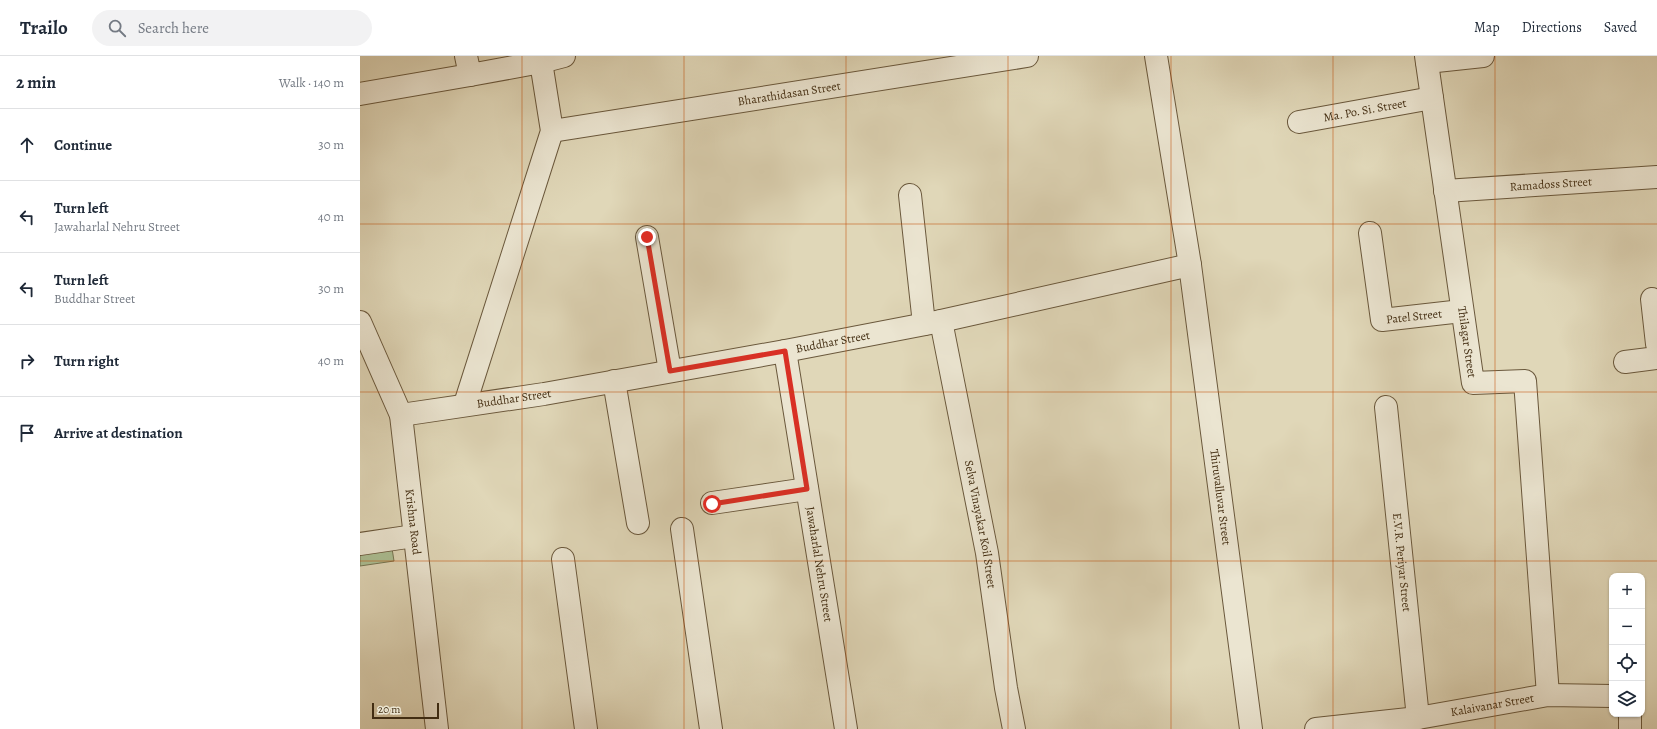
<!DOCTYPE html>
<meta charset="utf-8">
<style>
:root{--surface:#fff;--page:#f2f2f3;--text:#1f2937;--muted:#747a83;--line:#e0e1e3}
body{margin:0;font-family:Alegreya,serif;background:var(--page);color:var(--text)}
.controls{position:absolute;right:12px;bottom:12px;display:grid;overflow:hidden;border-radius:8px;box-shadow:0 1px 3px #0004}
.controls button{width:36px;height:36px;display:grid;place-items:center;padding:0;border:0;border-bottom:1px solid var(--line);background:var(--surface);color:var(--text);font:20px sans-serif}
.scale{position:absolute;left:12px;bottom:10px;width:67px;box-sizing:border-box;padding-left:4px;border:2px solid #422d12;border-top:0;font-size:11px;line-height:14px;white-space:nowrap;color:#422d12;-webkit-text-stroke:3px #ebe5d1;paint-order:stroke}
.stop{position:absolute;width:12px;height:12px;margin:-9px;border:3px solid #d93025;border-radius:50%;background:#fff}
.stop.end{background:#d93025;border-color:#fff;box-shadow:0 1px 4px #0008}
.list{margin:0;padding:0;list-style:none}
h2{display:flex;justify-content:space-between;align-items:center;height:52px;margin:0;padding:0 16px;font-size:17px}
h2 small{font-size:13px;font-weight:400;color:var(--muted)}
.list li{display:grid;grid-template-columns:26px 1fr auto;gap:12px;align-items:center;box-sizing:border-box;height:72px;padding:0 16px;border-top:1px solid var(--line)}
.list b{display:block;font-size:15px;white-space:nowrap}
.list p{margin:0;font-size:13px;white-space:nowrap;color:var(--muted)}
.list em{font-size:13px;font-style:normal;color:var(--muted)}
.icon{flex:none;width:22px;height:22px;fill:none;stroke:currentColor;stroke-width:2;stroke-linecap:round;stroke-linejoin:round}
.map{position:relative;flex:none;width:1297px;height:673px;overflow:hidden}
header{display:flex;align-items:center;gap:24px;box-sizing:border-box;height:56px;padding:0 20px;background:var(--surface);border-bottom:1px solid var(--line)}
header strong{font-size:19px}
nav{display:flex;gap:22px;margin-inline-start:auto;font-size:14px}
.search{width:280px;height:36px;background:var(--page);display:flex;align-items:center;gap:10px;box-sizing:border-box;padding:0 14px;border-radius:22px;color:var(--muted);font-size:15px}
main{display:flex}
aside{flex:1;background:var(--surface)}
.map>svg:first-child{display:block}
.green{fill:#acbf94;stroke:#777653}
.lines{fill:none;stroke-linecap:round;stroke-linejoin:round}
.minor-casing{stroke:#6a583c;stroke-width:24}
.minor{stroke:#ebe5d1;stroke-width:22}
.route{stroke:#d93025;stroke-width:5}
.grid{fill:none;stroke:#c7500d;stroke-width:1;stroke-opacity:0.55}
.labels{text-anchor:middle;stroke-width:3.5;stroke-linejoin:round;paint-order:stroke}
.street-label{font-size:12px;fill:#422d12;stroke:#ebe5d1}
</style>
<header>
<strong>Trailo</strong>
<div class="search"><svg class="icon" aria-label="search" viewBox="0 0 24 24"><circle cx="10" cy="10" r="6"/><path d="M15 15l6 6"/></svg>Search here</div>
<nav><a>Map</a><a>Directions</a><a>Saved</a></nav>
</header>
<main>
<aside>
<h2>2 min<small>Walk · 140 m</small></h2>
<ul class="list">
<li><svg class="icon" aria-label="ahead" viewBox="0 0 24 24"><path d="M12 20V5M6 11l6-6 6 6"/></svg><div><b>Continue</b></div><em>30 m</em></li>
<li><svg class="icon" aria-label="left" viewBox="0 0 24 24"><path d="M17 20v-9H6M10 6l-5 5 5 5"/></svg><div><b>Turn left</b><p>Jawaharlal Nehru Street</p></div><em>40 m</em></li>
<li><svg class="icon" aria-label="left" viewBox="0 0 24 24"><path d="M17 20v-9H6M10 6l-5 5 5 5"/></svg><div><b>Turn left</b><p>Buddhar Street</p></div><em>30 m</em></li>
<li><svg class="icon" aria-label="right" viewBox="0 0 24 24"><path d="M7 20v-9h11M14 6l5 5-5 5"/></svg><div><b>Turn right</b></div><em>40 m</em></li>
<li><svg class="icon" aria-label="arrive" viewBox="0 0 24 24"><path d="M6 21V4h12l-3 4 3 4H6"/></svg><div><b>Arrive at destination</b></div></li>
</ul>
</aside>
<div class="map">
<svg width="1297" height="673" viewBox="0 0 1297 673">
<rect width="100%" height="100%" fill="#e0d7b8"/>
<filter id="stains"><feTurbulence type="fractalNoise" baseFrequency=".005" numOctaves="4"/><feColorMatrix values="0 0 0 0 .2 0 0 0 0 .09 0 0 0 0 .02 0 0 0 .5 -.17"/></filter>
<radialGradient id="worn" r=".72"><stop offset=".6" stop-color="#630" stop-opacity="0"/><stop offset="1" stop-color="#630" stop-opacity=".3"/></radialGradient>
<polygon class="green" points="31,486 34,505 0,510 0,490"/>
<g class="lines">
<defs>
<g id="minor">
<polyline points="106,0 110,19 181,6 204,0"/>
<path id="s1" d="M796,0L830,209L891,673"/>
<path id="s2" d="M1066,0L1113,327L1165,325L1188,639"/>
<polyline points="1067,6 1123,0"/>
<polyline points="0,38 110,19"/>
<path id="s3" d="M939,66L1072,42"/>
<path id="s4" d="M192,75L667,0"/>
<path id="s5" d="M1085,135L1297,121"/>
<polyline points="550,139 564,268"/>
<path id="s6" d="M1010,177L1022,264L1102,255"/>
<polyline points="287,181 310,315"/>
<polyline points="1292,243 1297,288"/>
<path id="s7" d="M581,265L627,497L646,632L654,673"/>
<path id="s8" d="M0,266L41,359L77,673"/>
<path id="s9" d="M425,295L486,673"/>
<polyline points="1265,306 1297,302"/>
<polyline points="254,325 278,467"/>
<polyline points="105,348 192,75 181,6"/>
<path id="s10" d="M1026,351L1058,662"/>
<path id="s11" d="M41,359L184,338L425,295L581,265L830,209"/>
<polyline points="352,447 447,433"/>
<polyline points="322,473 351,673"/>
<polyline points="0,488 54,480"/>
<polyline points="203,503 226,673"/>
<polyline points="1270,658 1270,673"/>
<path id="s12" d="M956,673L1058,662L1188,639L1252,640"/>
</g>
</defs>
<use href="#minor" class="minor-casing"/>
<use href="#minor" class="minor"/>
</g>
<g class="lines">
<polyline class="route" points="287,181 310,315 425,295 447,433 352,448"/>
</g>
<path class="grid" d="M162,0V673M324,0V673M486,0V673M648,0V673M811,0V673M973,0V673M1135,0V673M0,168H1297M0,336H1297M0,505H1297"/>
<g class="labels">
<g class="street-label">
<text dy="4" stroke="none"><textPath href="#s4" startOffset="240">Bharathidasan Street</textPath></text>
<text dy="4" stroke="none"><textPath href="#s3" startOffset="67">Ma. Po. Si. Street</textPath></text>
<text dy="4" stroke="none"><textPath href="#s5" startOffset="106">Ramadoss Street</textPath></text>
<text dy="4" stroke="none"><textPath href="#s6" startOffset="120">Patel Street</textPath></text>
<text dy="4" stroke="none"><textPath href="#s11" startOffset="438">Buddhar Street</textPath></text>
<text dy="4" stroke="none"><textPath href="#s2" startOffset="289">Thilagar Street</textPath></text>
<text dy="4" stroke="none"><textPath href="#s11" startOffset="114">Buddhar Street</textPath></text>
<text dy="4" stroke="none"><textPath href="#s1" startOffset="446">Thiruvalluvar Street</textPath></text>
<text dy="4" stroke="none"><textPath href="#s8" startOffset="209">Krishna Road</textPath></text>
<text dy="4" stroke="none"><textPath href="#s7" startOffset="207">Selva Vinayakar Koil Street</textPath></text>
<text dy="4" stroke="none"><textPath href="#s10" startOffset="156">E.V.R. Periyar Street</textPath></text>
<text dy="4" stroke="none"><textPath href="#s9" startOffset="216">Jawaharlal Nehru Street</textPath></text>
<text dy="4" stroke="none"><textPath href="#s12" startOffset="178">Kalaivanar Street</textPath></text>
</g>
</g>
<rect width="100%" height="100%" filter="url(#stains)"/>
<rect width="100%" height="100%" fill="url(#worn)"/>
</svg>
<div class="controls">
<button>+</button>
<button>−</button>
<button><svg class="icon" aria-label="locate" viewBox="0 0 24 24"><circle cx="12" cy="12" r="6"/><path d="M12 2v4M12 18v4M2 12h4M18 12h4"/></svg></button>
<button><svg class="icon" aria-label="layers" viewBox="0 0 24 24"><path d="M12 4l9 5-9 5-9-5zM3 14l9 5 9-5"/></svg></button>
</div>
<div class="scale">20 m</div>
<div class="stop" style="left:352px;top:448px"></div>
<div class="stop end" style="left:287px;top:181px"></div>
</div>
</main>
